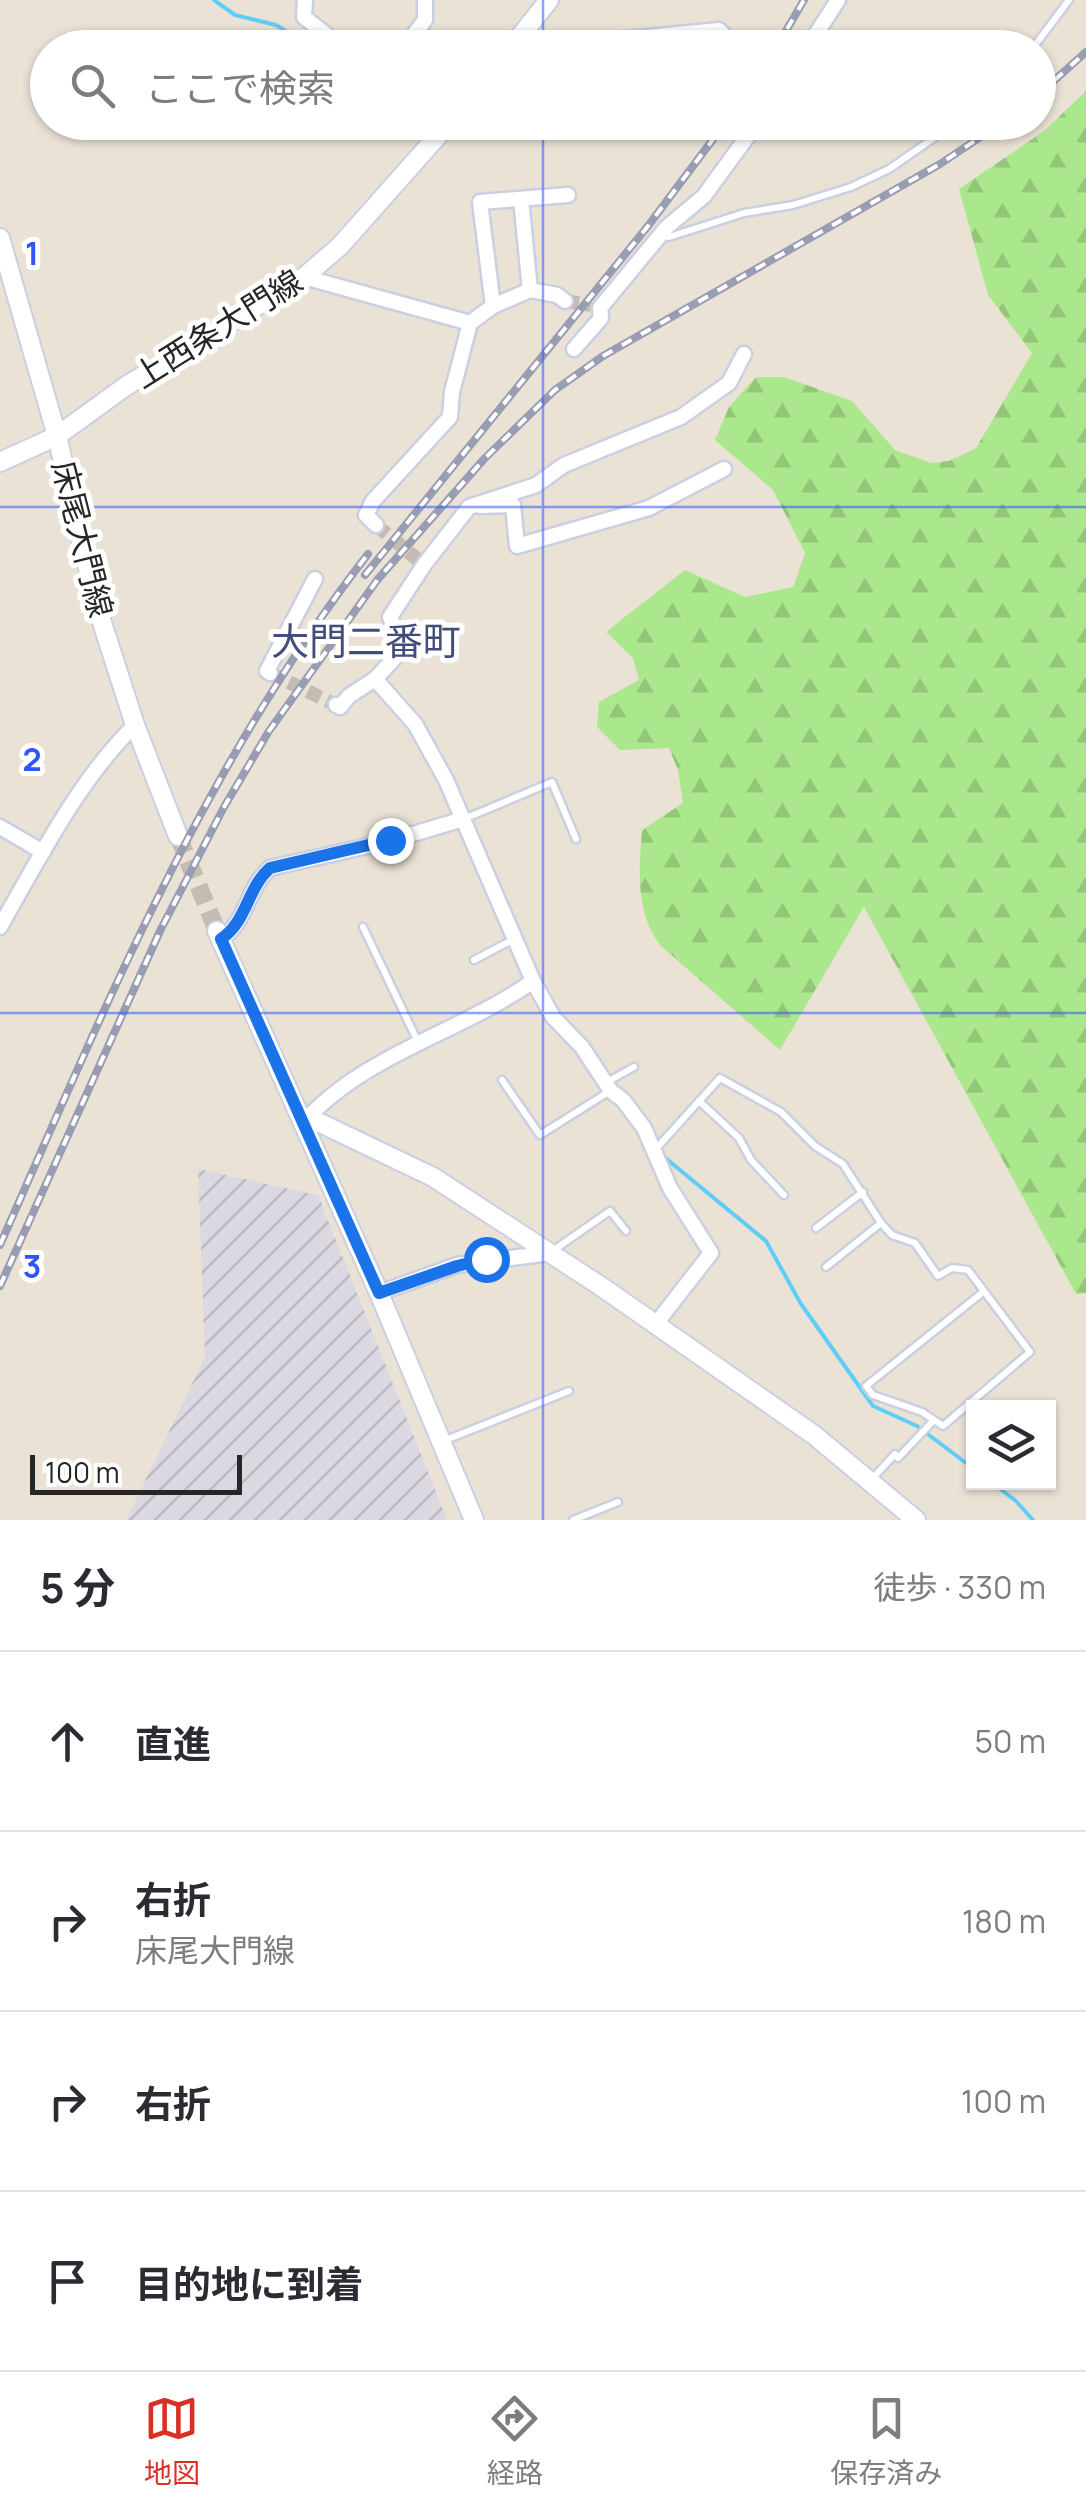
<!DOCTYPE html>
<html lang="ja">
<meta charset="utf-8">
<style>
:root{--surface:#fff;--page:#f7f7f7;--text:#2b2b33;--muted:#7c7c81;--line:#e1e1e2;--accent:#d93025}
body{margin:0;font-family:Manrope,"Noto Sans JP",sans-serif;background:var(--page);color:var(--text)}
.controls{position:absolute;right:30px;bottom:30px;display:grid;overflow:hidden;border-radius:0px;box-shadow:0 2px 8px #0004}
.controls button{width:90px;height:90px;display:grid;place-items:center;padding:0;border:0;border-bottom:2px solid var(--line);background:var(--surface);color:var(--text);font:50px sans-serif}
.scale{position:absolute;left:30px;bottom:25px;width:212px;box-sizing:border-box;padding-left:10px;border:5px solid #262626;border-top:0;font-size:28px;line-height:35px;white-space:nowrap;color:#262626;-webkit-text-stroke:8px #fff;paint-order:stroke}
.stop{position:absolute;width:30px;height:30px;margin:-22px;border:8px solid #1a73e8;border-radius:50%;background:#fff}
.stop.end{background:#1a73e8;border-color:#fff;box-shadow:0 2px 10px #0008}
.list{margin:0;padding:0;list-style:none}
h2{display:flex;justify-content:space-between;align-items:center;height:130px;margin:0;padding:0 40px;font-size:42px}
h2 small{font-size:32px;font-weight:400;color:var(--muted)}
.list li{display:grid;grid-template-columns:65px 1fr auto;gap:30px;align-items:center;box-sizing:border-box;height:180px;padding:0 40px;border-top:2px solid var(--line)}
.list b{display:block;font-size:38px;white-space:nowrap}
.list p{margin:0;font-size:32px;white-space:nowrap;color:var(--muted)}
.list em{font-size:32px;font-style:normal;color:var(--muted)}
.icon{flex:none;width:55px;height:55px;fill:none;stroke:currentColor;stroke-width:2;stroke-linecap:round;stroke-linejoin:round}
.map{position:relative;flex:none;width:1086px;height:1520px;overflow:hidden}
.search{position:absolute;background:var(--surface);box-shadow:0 2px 8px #0004;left:30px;right:30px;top:30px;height:110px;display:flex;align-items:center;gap:25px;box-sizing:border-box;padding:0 35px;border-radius:55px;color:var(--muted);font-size:38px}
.sheet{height:850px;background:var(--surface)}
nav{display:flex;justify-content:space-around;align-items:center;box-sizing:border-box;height:140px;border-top:2px solid var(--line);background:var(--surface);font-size:28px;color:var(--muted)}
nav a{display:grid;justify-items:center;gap:5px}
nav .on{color:var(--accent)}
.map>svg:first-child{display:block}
.industrial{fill:url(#industrial-furrows)}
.forest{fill:url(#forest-firs)}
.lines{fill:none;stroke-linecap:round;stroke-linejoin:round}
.stream{stroke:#5ecef8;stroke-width:4}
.street-tunnel{stroke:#c4bcb3;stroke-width:14;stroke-dasharray:14 7;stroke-linecap:butt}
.secondary-tunnel{stroke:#c4bcb3;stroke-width:18;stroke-dasharray:18 9;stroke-linecap:butt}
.lane-casing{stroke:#cbcfe2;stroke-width:11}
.street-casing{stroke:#cbcfe2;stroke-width:19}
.secondary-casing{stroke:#cbcfe2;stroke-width:22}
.lane{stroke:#fff;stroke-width:6}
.street{stroke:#fff;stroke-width:14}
.secondary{stroke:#fff;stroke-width:18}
.rail-casing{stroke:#999db3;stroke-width:8}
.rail{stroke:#fff;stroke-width:4;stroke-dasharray:11;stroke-linecap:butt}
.route{stroke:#1a73e8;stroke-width:12}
.grid{fill:none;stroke:#2f55ff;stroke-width:2.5;stroke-opacity:0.55}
.labels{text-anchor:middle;stroke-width:10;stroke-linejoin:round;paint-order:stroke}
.street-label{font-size:32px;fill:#262626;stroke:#fff}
.quarter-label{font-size:38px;fill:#444d7a;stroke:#fff}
.grid-label{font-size:32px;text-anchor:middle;font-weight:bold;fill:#2f55ff;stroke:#fff;stroke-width:10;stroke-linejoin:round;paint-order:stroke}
</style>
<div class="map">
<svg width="1086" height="1520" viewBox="0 0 1086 1520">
<defs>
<pattern id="industrial-furrows" width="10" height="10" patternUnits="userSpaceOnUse" patternTransform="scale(2.5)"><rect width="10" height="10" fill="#dbd8e2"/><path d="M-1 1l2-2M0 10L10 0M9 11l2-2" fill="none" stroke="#bcb9c2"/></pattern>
<pattern id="forest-firs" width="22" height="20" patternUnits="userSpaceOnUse" patternTransform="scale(2.5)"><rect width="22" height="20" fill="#abe78c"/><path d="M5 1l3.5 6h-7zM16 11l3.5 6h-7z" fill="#93c679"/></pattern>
</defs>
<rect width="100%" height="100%" fill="#ebe2d6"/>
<polygon class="industrial" points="198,1169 318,1195 447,1520 126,1520 205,1357"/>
<path class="forest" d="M1086,91V1293L1076,1294L864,907L780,1050L661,946C635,913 639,870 642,830L683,803L678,770L669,748L620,750L597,727L599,702L639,680L633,658L606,632L685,570L745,597L793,587L805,553L773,490L715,440L729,407L756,377H784L852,401L895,450L931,463L949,461L976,448L1032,353L988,295L959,189L1044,131Z"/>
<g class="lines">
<g class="stream">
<polyline points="214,0 235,15 276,25 313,48"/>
<polyline points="663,1156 766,1241 801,1304 873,1406 917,1426 974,1469"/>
<polyline points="991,1482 1016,1501 1033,1520"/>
</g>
<g class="street-tunnel">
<polyline points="565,301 591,305"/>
<polyline points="376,525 418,560"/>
<polyline points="270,673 336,705"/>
</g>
<polyline class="secondary-tunnel" points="178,836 217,931"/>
<defs>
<g id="lane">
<polyline points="1033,48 1069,0"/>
<polyline points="419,122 435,131"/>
<polyline points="659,235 669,237 744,213 793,205 851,187 889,169 957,122"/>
<polyline points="464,819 552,782 576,839"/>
<polyline points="363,927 418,1042"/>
<polyline points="474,960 514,939"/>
<polyline points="502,1080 540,1135 610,1091"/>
<polyline points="607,1082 634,1067"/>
<polyline points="699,1101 739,1138 751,1160 784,1195"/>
<polyline points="654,1151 720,1078 781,1112 815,1146 843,1164 881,1223 892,1235 915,1243 938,1276 952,1268 968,1270 1030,1352 943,1426 922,1412 873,1395 866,1386 983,1292"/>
<polyline points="816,1228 863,1192"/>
<polyline points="551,1252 610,1211 626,1231"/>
<polyline points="826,1267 881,1223"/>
<polyline points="443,1441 569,1391"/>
<polyline points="898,1458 934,1420"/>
<polyline points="872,1479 895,1454"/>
<polyline points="573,1520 618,1502"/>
</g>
<g id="street">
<polyline points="305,0 304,17 343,48"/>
<polyline points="404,48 425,20 425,0"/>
<polyline points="534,48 719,30 729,40 725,48"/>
<polyline points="807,48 838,0"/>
<polyline points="521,199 530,290"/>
<polyline points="304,277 470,323"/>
<polyline points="493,306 480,202 568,195"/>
<polyline points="574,349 601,318 600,308 667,227 704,196 758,122"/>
<polyline points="480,506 513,505 517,546 649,508 724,469"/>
<polyline points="376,525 366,515 373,501 450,417 452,392 470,323 493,306 530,290 557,295 565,301"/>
<polyline points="270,673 267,671 315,579"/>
<polyline points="375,679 415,724 446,780 533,981 553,1017 582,1047 611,1091 623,1100 644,1128 670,1188 711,1253 655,1325"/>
<polyline points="336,705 340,707 349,696 375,679 403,649 390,617 424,565 469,507 536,485 564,465 681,417 729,383 744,354"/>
<polyline points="0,827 43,852"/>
<path d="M0,927C38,860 80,778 135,725"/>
<path d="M221,939C247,922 247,888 270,868L390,841L463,819"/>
<path d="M303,1123C364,1054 460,1033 533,981"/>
<polyline points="379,1293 457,1265 550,1253"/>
</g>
<g id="secondary">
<polyline points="511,48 549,0"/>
<polyline points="0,238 57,436 97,607 135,725 178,836"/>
<polyline points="0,462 57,436 126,386 304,277 340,246 450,122"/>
<polyline points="217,931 379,1293 474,1520"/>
<polyline points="303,1123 316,1121 433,1177 602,1287 814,1435 916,1520"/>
</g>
</defs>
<use href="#lane" class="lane-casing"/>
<use href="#street" class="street-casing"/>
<use href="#secondary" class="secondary-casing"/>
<use href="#lane" class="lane"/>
<use href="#street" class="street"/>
<use href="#secondary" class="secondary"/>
<defs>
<g id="rail">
<polyline points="776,48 804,0"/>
<polyline points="1038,95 1086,52"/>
<polyline points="365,575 648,226 726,122"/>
<path d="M0,1245C107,1003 204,765 368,554"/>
<polyline points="0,1286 161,929 224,807 269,731 378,579 485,458 555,390 603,356 940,164 1003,122"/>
</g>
</defs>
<use href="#rail" class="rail-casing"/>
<use href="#rail" class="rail"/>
</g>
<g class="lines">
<path class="route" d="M390,840L270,868C247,888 247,922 221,939L379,1293L457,1266L486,1259"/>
</g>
<path class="grid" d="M543,0V48M543,122V1520M0,507H1086M0,1013H1086"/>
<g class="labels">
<g class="street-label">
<text transform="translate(218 329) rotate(-32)" y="11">上西条大門線</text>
<text transform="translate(82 539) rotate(76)" y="11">床尾大門線</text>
</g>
<g class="quarter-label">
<text x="366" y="655">大門二番町</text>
</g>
</g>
<g class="grid-label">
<text x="32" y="265">1</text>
<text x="32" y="771">2</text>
<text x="32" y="1278">3</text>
</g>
</svg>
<div class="controls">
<button><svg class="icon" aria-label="layers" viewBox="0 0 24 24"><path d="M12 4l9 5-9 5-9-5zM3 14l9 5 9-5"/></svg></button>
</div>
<div class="scale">100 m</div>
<div class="stop" style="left:486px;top:1259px"></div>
<div class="stop end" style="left:390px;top:840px"></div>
<div class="search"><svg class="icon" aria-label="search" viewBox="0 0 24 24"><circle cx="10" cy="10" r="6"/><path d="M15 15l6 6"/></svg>ここで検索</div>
</div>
<section class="sheet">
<h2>5 分<small>徒歩 · 330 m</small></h2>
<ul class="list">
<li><svg class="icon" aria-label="ahead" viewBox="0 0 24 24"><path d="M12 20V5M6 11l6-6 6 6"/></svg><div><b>直進</b></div><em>50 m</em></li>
<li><svg class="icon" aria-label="right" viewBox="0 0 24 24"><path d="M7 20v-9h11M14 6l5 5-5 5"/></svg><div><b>右折</b><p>床尾大門線</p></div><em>180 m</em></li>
<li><svg class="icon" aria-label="right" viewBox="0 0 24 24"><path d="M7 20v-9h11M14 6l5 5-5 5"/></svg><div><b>右折</b></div><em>100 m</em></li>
<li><svg class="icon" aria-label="arrive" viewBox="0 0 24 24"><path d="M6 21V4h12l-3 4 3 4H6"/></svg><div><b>目的地に到着</b></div></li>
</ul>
</section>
<nav>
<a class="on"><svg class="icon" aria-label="map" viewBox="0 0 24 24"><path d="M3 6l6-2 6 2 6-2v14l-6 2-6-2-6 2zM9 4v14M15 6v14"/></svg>地図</a>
<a><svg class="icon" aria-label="directions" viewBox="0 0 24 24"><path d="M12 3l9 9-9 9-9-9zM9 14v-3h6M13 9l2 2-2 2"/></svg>経路</a>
<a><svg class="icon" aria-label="saved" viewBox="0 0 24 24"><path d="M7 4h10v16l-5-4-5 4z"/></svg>保存済み</a>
</nav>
